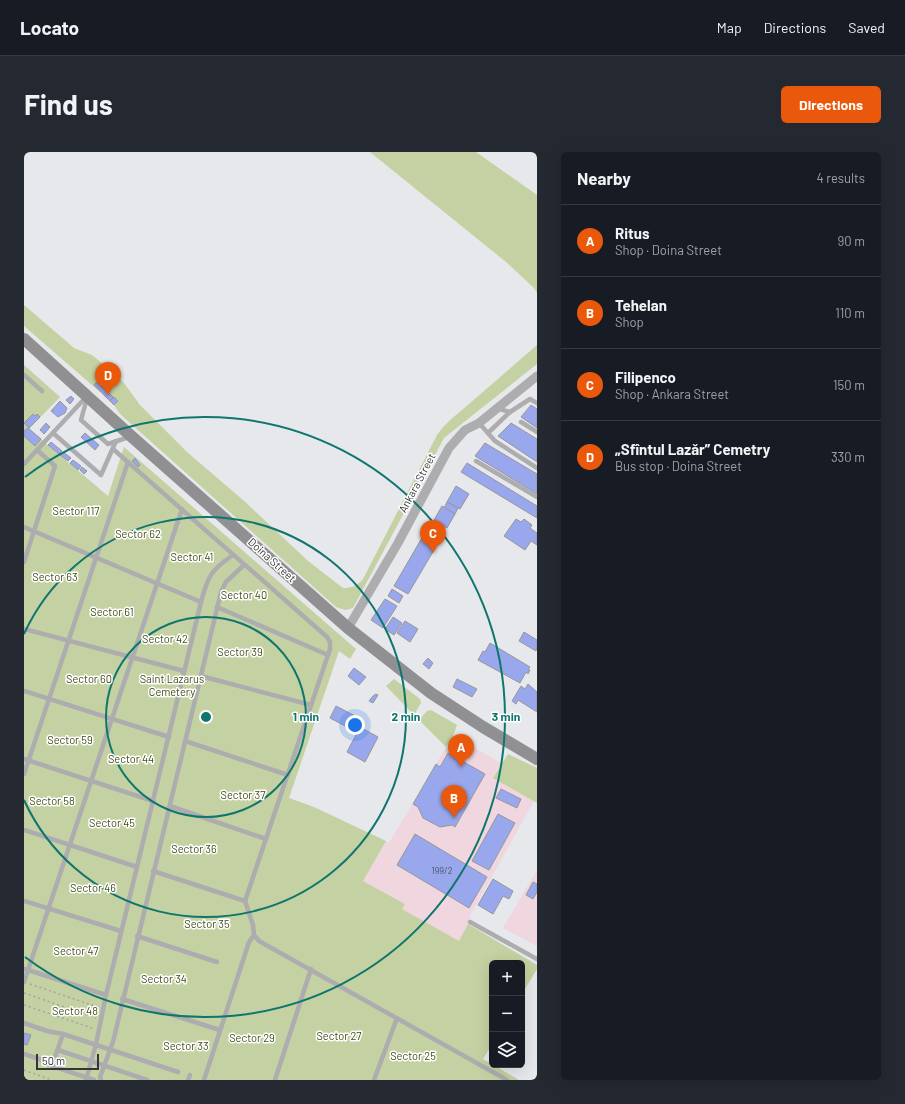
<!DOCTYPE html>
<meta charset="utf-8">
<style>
:root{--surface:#171b24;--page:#242831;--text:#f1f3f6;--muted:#9ea1a6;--line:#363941;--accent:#ea580c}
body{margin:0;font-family:Barlow,sans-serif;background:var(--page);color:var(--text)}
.controls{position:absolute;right:12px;bottom:12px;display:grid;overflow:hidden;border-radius:6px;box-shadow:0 4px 16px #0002}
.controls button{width:36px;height:36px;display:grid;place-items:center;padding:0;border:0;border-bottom:1px solid var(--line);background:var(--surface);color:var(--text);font:20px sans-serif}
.scale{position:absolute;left:12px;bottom:10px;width:63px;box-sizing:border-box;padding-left:4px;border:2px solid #343537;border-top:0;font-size:11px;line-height:14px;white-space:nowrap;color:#343537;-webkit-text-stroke:3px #fff;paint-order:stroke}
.you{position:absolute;left:331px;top:573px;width:14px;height:14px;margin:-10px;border:3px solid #fff;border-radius:50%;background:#1a73e8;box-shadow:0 0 0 6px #1a73e833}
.badge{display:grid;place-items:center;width:26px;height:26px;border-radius:50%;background:var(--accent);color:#fff;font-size:13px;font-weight:700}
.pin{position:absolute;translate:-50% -33px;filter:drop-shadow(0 1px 2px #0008)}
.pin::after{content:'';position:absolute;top:21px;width:14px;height:12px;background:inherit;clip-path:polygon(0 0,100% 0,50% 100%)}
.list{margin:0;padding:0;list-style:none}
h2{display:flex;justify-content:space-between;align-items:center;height:52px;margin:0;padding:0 16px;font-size:17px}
h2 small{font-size:13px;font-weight:400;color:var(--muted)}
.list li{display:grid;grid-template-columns:26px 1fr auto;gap:12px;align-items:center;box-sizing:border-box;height:72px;padding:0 16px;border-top:1px solid var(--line)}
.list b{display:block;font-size:15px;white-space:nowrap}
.list p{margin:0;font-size:13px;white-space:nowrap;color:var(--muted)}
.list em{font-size:13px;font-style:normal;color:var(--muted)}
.icon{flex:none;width:22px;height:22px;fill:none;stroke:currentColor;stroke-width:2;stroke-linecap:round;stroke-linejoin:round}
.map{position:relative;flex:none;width:513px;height:928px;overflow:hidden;border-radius:6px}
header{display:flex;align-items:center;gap:24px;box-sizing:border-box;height:56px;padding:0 20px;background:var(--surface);border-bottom:1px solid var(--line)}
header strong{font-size:19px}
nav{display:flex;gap:22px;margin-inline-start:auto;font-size:14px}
.intro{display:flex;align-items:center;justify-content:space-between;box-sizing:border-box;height:96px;padding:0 24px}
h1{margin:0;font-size:28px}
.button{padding:10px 18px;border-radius:6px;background:var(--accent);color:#fff;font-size:14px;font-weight:700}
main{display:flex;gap:24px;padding:0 24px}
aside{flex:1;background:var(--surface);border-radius:6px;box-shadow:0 4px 16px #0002}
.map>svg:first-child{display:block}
.commercial{fill:#efd6df}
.green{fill:#c4d1a2}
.building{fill:#99a8ec;stroke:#96979a}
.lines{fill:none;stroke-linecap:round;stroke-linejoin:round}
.path{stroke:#a2a4a7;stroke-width:1.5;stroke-dasharray:2 3;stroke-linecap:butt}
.service{stroke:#adacae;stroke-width:4.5}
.minor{stroke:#adacae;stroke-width:9}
.secondary{stroke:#908f91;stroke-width:12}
.ring{fill:none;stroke:#0f766e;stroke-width:2}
.labels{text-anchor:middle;stroke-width:3;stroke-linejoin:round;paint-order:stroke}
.number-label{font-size:9px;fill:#4d5264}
.street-label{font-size:11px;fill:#343537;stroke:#fff}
.park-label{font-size:11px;fill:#414d18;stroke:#fff}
.centre{fill:#0f766e;stroke:#fff;stroke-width:2}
.ring-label{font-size:12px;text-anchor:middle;font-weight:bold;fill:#0f766e;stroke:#fff;stroke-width:3;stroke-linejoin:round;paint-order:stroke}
</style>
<header>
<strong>Locato</strong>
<nav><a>Map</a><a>Directions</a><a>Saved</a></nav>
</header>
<div class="intro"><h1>Find us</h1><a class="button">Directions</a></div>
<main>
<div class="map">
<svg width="513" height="928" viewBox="0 0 513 928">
<rect width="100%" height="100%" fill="#e6e8ec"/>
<g class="commercial">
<polygon points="429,584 477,611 469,626 510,649 446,764 447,767 446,770 435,789 377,757 381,752 339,729 362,689 365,691"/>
<polygon points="513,718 513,794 479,776"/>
</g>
<g class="green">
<polygon points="346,0 452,0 513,43 513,141 510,136 482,110"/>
<path d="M0,153L50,196L68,203L84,216L100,231L116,253L163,300L219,348L284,409L319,436C328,436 333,434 339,427L413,283C420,273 428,266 438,258L513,193V212L420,286L329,456L321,458L312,455L96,262L90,253L86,249L89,245L81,236L76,240L0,174Z"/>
<polygon points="0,213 36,245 5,277 84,344 100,295 332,497 326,507 315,499 265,646 290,655 362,689 339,729 381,752 378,757 435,789 444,772 513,813 513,817 498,842 498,811 468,811 468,892 459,907 495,928 0,928"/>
<polygon points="370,527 396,547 397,551 390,563 362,534"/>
<polygon points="407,558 433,573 429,584 422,595 395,568 403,559"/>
<polygon points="484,602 513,616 513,651 469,626"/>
</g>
<g class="building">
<polygon points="73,230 89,245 86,249 70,233"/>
<polygon points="47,244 50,247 46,252 42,248"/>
<polygon points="90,245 94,249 90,253 86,249"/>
<polygon points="36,249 43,256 41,261 34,265 27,259"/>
<polygon points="507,253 513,257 513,276 497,265"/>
<polygon points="9,262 11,264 13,262 16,265 5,276 0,271"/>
<polygon points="22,271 26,275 20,282 16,278"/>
<polygon points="487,271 513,287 513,310 474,284"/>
<polygon points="4,276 17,287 11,294 0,284 0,279"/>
<polygon points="61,281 75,293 71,298 57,285"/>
<polygon points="27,290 38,299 35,302 24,293"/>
<polygon points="461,291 513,322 513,342 451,304"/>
<polygon points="39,300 47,306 44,309 36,303"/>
<polygon points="111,306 116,313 114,315 108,309"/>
<polygon points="49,308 57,314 54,318 46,311"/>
<polygon points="443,311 513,354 513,366 437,320"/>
<polygon points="58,315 63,319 60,322 56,318"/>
<polygon points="432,334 445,342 436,357 423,350"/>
<polygon points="423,350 434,356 431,362 420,356"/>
<polygon points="418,354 431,362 423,376 410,368"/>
<polygon points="492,367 497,370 500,367 508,373 506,376 513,381 513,393 507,389 501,398 480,384"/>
<polygon points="405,376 418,384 413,392 400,384"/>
<polygon points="399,384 413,393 384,442 370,434"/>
<polygon points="368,437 379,444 375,451 364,444"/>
<polygon points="361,447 373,454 359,476 347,468"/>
<polygon points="369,465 378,471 370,483 361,477"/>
<polygon points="381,469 394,477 386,490 373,481"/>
<polygon points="500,480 513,488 513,497 512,499 495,489"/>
<polygon points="466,491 506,515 504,517 506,518 504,522 502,520 496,531 454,508 459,499 461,500"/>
<polygon points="404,506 409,511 405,517 399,512"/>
<polygon points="330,516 342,525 335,533 324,524"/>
<polygon points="433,527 453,537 448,545 429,535"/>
<polygon points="504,532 513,540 513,560 494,548 492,552 488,549 497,534 501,537"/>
<polygon points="352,542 354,543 349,551 345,549 349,544"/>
<polygon points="312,554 333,565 327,577 306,566"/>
<polygon points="336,575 354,585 341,610 323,600"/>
<polygon points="424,601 461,622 431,675 428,673 416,675 399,666 394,655 389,652 412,612 416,615"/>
<polygon points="477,637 497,647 493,656 472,646"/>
<polygon points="474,662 491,671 465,718 448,709"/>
<polygon points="391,682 463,725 445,756 373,713"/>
<polygon points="469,727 489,739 485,747 479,744 469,762 454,753"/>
<polygon points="509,730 513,732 513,740 509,747 502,743"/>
<polygon points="0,881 7,883 3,893 0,892"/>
</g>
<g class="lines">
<g class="path">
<polyline points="6,832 74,855"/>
<polyline points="0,841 72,866"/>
<polyline points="0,853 68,876"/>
<polyline points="0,918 28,928"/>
</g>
<g class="service">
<polyline points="0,223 18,239"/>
<polyline points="63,246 57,268 84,292 105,285"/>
<polyline points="472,256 486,260 506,247 513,251"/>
<polyline points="497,270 513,280"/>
<polyline points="455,271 471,289 513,316"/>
<polyline points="29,281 77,323 92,289"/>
<polyline points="464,281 486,260"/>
<polyline points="89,297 303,485 306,490 306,497 221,749 229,773 230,783 235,789 483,928"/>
<polyline points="452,309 513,345"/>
<polyline points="0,312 63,244"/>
<polyline points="0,375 177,450"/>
<polyline points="0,410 31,314 13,298"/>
<polyline points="193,455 304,503"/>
<polyline points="0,477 160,519"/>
<polyline points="177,524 287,553"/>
<polyline points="0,539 145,585"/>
<polyline points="161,589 264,623"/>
<polyline points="0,607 129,649"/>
<polyline points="0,622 104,310"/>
<polyline points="146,654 242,687"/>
<polyline points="0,678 113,715"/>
<polyline points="129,719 221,749"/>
<polyline points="0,749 97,779"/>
<polyline points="446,770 513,807"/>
<polyline points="113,784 193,810"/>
<polyline points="0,817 4,818 0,830"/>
<polyline points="82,843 4,818 158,357"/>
<polyline points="98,847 196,878"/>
<polyline points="0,871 23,879 39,882 154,920"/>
<polyline points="34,898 123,928"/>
<polyline points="0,902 15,907 28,914 70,928"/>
<polyline points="28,914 39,882"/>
<path d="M62,928L72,892L82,843L177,450C184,424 187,418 209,403"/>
<polyline points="77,928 76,925 89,890 197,440 202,430 220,413"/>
<polyline points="164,928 166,923"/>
<polyline points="180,928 225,790 230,783"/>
<polyline points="251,928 287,817"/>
<polyline points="350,928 373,866"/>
</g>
<polyline class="minor" points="324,476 374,391 425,296 441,278 455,271 513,224"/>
<polyline class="secondary" points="0,187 107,284 324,476 407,541 459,575 513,607"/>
</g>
<g class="ring">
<circle cx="182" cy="565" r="100"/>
<path d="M0 482A200 200 0 1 1 0 648"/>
<path d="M1 325A300 300 0 1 1 1 805"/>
</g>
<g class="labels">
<g class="number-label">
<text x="418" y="722">199/2</text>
</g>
<g class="street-label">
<text transform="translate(393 331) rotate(-62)" y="4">Ankara Street</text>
<text transform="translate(248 408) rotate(42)" y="4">Doina Street</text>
</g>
<g class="park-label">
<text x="52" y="363">Sector 117</text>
<text x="114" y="386">Sector 62</text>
<text x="168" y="409">Sector 41</text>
<text x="31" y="429">Sector 63</text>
<text x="220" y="447">Sector 40</text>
<text x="88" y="464">Sector 61</text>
<text x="141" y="491">Sector 42</text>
<text x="216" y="504">Sector 39</text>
<text x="65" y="531">Sector 60</text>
<text x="148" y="531">Saint Lazarus<tspan x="148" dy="13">Cemetery</tspan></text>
<text x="46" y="592">Sector 59</text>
<text x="107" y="611">Sector 44</text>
<text x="219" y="647">Sector 37</text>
<text x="28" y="653">Sector 58</text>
<text x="88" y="675">Sector 45</text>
<text x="170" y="701">Sector 36</text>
<text x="69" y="740">Sector 46</text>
<text x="183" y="776">Sector 35</text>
<text x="52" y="803">Sector 47</text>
<text x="140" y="831">Sector 34</text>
<text x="51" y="863">Sector 48</text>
<text x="315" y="888">Sector 27</text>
<text x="228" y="890">Sector 29</text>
<text x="162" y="898">Sector 33</text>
<text x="389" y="908">Sector 25</text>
</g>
</g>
<circle cx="182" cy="565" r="6" class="centre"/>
<g class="ring-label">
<text x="282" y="569">1 min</text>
<text x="382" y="569">2 min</text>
<text x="482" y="569">3 min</text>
</g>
</svg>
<div class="controls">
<button>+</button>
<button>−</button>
<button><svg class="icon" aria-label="layers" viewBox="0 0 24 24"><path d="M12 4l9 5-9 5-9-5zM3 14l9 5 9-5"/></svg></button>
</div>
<div class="scale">50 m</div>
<div class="you"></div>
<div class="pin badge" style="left:437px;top:615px">A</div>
<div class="pin badge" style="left:430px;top:666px">B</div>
<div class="pin badge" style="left:409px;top:401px">C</div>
<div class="pin badge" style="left:84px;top:243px">D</div>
</div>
<aside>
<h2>Nearby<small>4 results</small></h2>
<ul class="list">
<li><span class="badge">A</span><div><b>Ritus</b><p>Shop · Doina Street</p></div><em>90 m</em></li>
<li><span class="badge">B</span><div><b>Tehelan</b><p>Shop</p></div><em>110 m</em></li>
<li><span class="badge">C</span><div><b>Filipenco</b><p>Shop · Ankara Street</p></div><em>150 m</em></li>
<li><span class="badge">D</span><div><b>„Sfîntul Lazăr” Cemetry</b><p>Bus stop · Doina Street</p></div><em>330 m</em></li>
</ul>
</aside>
</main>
